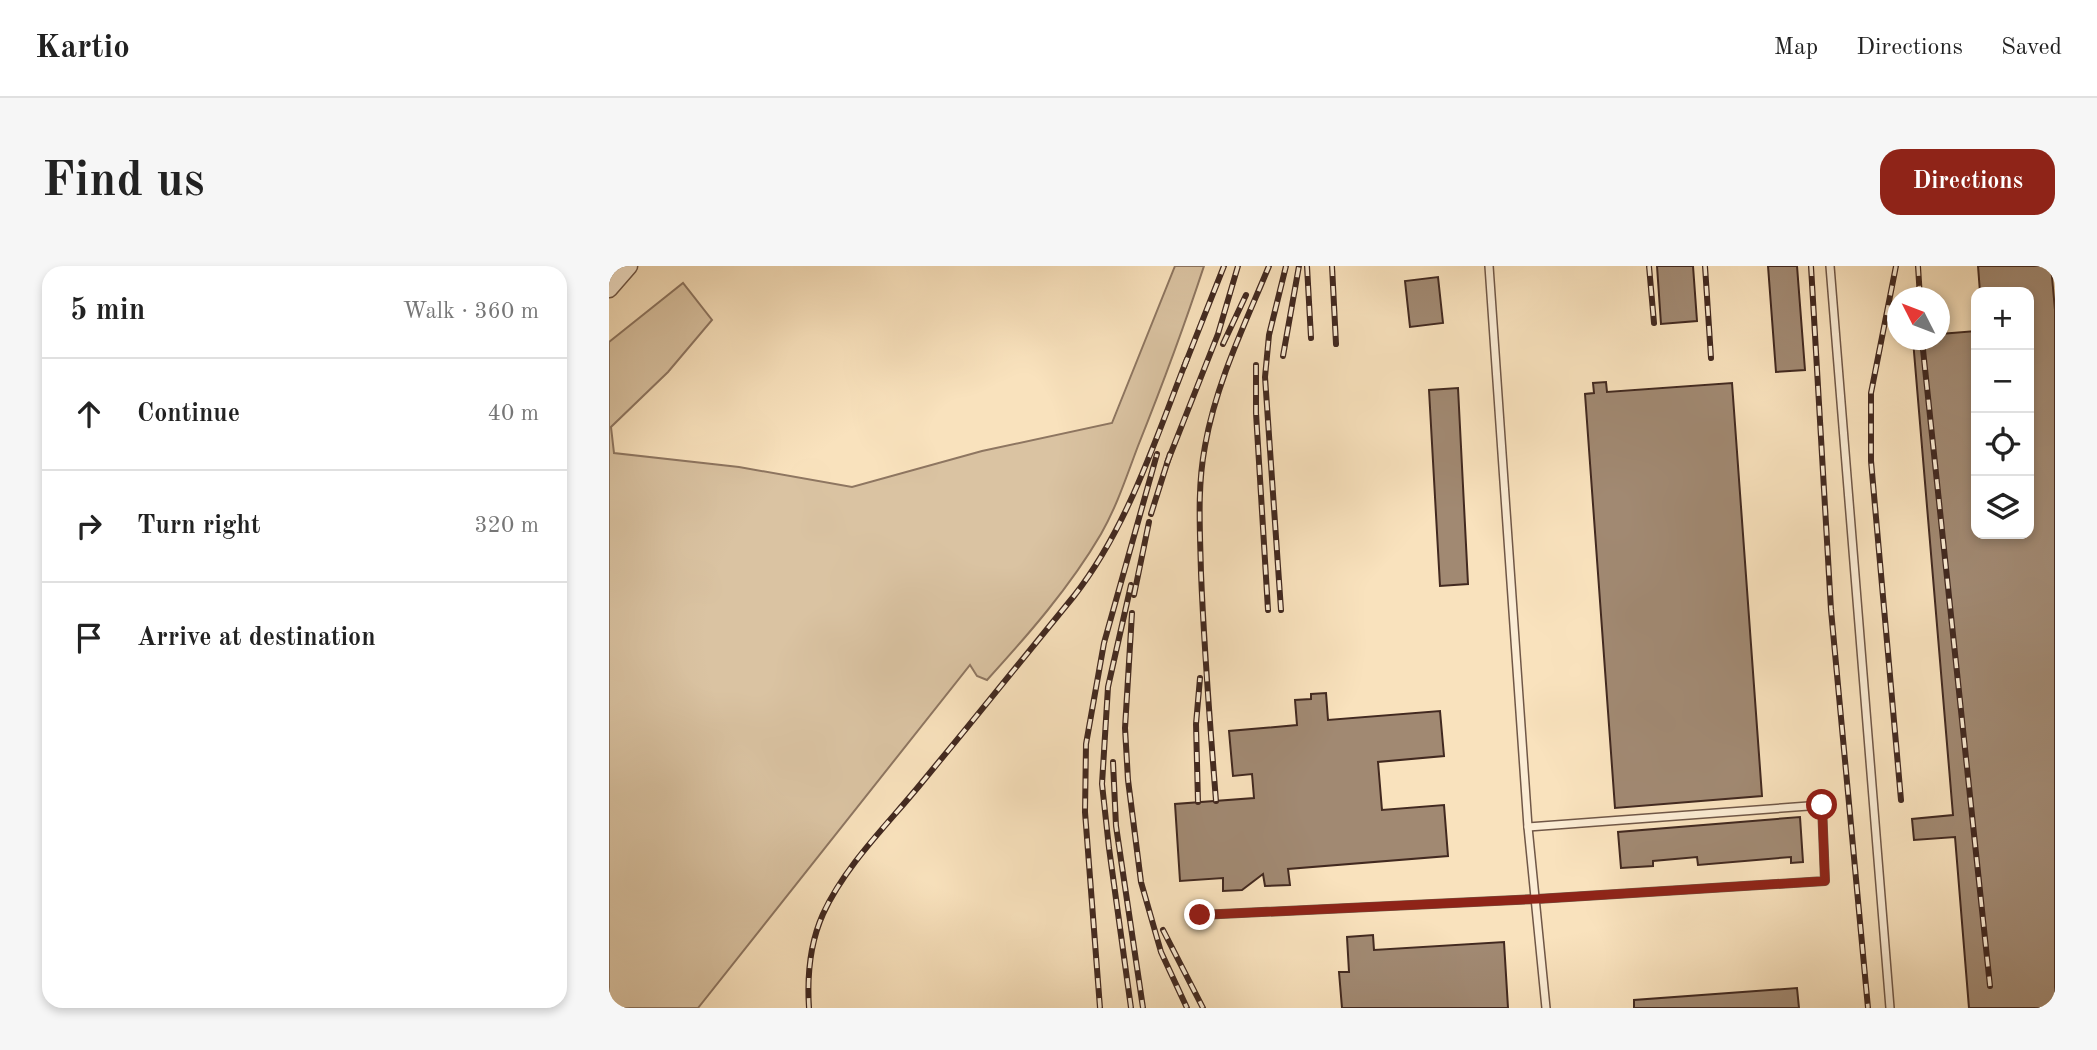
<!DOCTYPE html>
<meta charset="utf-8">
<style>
:root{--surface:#fff;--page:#f6f6f6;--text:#222;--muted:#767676;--line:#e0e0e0;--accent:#8f2418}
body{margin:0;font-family:"Old Standard TT",serif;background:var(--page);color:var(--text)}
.controls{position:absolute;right:21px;top:21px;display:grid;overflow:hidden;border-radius:14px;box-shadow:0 4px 10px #0003}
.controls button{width:63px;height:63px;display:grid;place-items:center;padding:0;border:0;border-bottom:2px solid var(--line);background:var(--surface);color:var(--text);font:35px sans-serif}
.compass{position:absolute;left:1278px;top:21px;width:63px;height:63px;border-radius:50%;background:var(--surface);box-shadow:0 4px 10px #0003;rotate:312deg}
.stop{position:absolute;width:21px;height:21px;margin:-16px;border:5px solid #8f2418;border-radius:50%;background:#fff}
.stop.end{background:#8f2418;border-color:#fff;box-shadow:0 2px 7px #0008}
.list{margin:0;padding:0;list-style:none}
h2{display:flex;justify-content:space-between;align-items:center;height:91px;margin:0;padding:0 28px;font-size:30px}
h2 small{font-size:23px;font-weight:400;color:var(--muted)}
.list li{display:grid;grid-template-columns:46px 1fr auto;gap:21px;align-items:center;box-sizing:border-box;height:112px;padding:0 28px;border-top:2px solid var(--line)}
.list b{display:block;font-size:26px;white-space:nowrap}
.list em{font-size:23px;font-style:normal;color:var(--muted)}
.icon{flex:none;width:38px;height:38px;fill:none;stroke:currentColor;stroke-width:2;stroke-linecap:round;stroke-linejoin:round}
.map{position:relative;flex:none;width:1446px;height:742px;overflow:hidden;border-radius:21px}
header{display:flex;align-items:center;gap:42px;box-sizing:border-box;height:98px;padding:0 35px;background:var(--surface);border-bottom:2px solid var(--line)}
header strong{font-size:33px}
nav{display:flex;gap:38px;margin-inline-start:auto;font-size:24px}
.intro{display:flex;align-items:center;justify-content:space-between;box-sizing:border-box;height:168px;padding:0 42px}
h1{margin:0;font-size:49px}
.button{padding:18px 32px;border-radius:21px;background:var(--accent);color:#fff;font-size:24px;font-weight:700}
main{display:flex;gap:42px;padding:0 42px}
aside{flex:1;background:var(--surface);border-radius:21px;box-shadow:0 4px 10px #0003}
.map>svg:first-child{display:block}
.green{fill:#dac3a2;stroke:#8e7661;stroke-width:2}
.building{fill:#a18972;stroke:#422920;stroke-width:2}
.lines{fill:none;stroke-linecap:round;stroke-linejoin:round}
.service-casing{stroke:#705747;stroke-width:10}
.tertiary-casing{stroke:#705747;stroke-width:19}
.service{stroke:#fbecd4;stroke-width:7}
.tertiary{stroke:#fbecd4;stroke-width:16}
.rail-casing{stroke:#422920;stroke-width:6}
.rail{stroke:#fbecd4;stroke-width:3.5;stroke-dasharray:10;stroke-linecap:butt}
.route{stroke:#8f2418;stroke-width:9}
</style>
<header>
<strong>Kartio</strong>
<nav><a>Map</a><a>Directions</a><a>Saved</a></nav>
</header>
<div class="intro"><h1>Find us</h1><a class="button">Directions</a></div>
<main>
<aside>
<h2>5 min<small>Walk · 360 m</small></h2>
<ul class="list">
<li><svg class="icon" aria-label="ahead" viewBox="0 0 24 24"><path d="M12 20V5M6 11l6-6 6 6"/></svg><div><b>Continue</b></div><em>40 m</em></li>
<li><svg class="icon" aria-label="right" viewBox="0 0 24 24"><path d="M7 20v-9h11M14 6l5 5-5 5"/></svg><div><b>Turn right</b></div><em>320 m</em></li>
<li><svg class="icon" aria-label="arrive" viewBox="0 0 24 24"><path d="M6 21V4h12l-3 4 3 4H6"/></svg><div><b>Arrive at destination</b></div></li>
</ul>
</aside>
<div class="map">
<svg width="1446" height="742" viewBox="0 0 1446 742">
<rect width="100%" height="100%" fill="#f9e2bd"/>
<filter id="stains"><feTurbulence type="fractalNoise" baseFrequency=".00286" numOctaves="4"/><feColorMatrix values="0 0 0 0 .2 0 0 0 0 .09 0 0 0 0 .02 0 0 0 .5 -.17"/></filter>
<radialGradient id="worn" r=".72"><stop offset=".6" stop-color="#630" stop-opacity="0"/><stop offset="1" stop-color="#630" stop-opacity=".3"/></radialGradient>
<path class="green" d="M566,0H595C575,61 553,120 529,180C518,209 508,240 492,268C461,321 419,369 378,414L368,410L361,399L89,742H0V76L74,17L103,54L59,106L2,161L5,187L130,201L243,221L373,185L503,157Z"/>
<g class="building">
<polygon points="1048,0 1084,0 1088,55 1052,58"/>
<polygon points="1159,0 1188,0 1196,104 1167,106"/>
<polygon points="1369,0 1442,0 1446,44 1446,742 1360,742 1346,571 1305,574 1303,553 1344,549 1304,74 1331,74 1331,68 1367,65 1367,268 1420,268 1420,26 1371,26"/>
<polygon points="829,11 834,57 801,61 796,15"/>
<polygon points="997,116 998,126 1123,117 1153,530 1006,542 976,128 985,127 984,117"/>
<polygon points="849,122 859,318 831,320 820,124"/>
<polygon points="717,427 719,454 831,445 835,490 769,496 773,544 835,539 839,590 679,603 681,619 656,620 654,608 633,624 614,625 614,612 571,615 566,538 645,532 643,508 624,510 620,465 688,459 686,434 702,433 702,428"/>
<polygon points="1191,551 1194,596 1182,597 1182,591 1089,599 1088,591 1044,595 1044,600 1012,602 1009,566"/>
<polygon points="764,669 765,684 895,676 899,742 733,742 730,706 740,706 738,671"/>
<polygon points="1188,722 1190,742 1025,742 1025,734"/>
</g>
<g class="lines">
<defs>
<g id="service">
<polyline points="880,0 919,561 937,742"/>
<polyline points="1221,0 1281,742"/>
<polyline points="591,649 928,633 1216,615 1213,539 919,561"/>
</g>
<polyline id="tertiary" points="0,23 20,0"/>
</defs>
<use href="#service" class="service-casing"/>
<use href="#tertiary" class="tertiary-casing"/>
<use href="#service" class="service"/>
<use href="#tertiary" class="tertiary"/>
<defs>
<g id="rail">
<polyline points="698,0 702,72"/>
<polyline points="723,0 727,78"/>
<polyline points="1040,0 1045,57"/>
<polyline points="1096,0 1102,92"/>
<polyline points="1202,0 1222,344 1259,742"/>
<polyline points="1287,0 1262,127 1262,195 1292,534"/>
<polyline points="1309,0 1311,32"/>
<polyline points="1313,74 1381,720"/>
<polyline points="614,78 637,29"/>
<polyline points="674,90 690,0"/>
<polyline points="647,99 647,147 659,344"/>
<polyline points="575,101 615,0"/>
<polyline points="558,197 609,68 629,0"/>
<polyline points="542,248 561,188"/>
<polyline points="525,329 540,256"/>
<polyline points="672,344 656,111 660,69 677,0"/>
<polyline points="523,347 516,462 519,514 532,616 552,686 578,742"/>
<polyline points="504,496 507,560 534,742"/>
<path d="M607,535C601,459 595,383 592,307C591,264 588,222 596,180C607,117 636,58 660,0"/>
<polyline points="589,536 587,458 591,412"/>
<polyline points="554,664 594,742"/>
<path d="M200,742C198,711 201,677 214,648C236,600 277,560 310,520C362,457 413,394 465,330C519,261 546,174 578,93"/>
<polyline points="491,742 476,546 477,478 495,377 548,188"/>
<polyline points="522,742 500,582 493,518 499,421 522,319"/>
</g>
</defs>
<use href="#rail" class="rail-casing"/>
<use href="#rail" class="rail"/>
</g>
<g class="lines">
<polyline class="route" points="591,649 928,633 1216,615 1213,539"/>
</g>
<rect width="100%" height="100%" filter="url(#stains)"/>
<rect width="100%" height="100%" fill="url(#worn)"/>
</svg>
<div class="controls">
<button>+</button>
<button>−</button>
<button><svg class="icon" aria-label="locate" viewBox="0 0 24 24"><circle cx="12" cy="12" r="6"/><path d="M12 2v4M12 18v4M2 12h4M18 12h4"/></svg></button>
<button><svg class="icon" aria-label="layers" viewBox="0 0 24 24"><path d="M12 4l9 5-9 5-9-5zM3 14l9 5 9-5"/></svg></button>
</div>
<svg class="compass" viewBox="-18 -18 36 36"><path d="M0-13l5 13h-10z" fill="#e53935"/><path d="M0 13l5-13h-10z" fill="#767676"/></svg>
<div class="stop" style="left:1213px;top:539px"></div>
<div class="stop end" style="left:591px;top:649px"></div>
</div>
</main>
